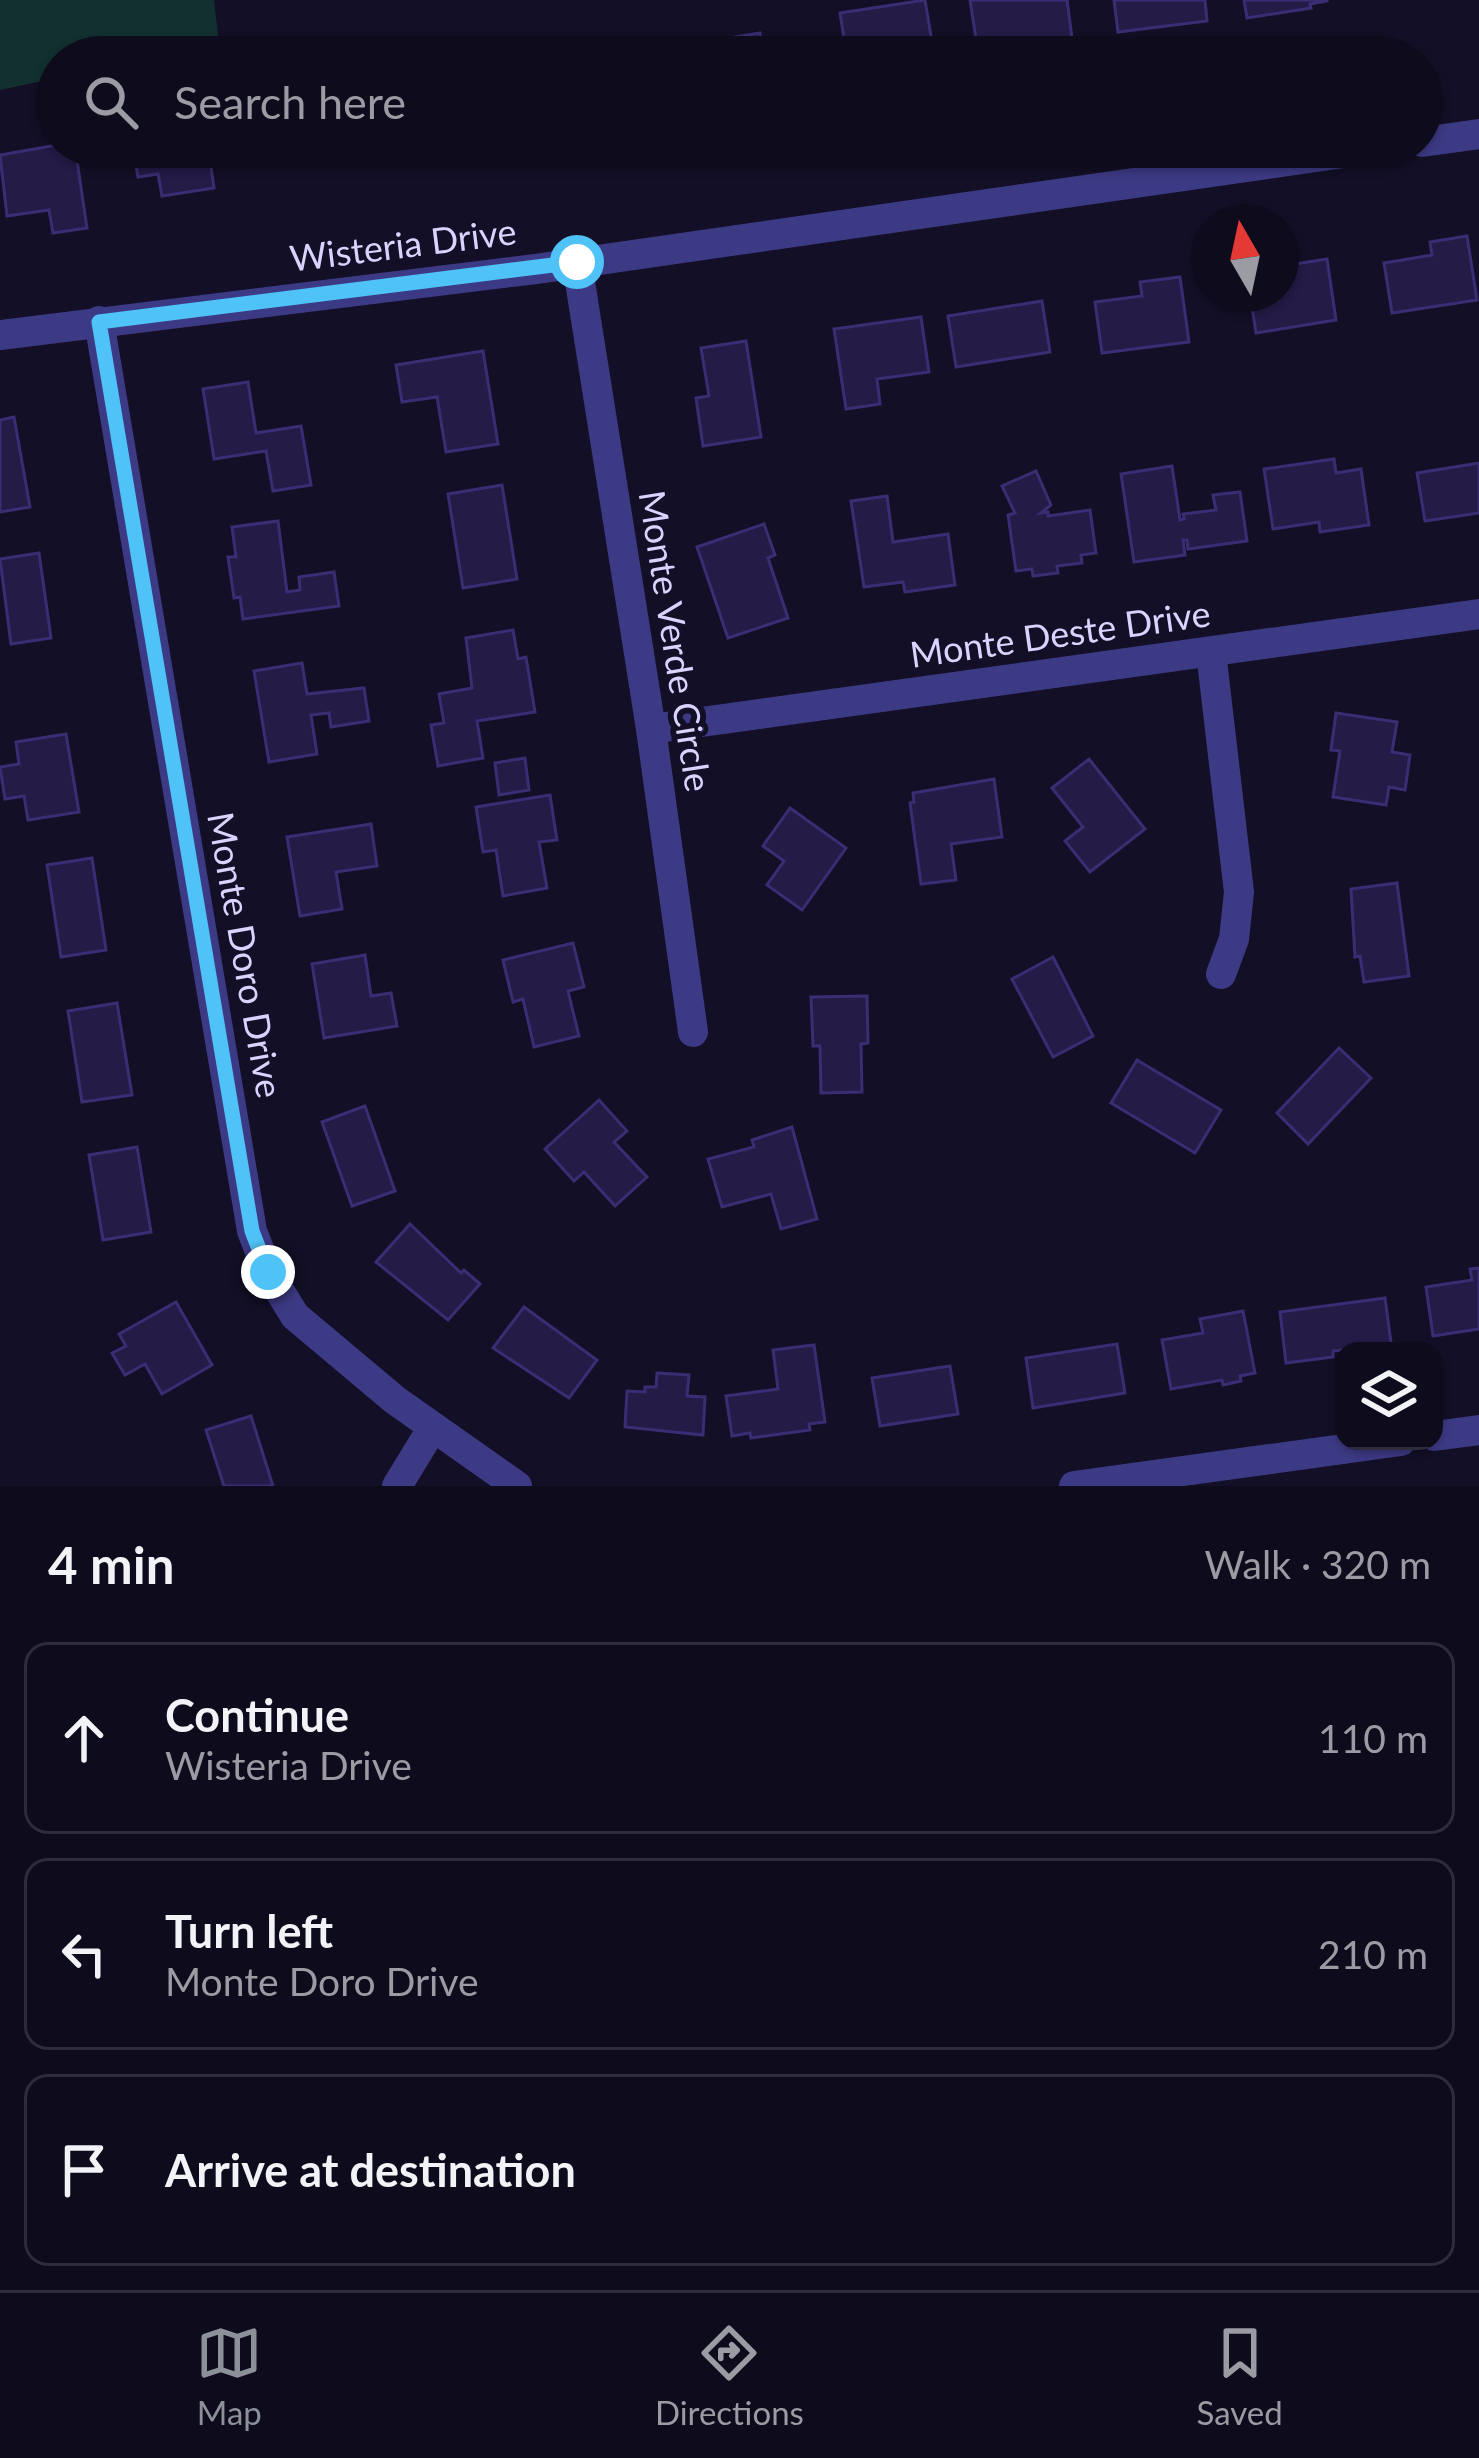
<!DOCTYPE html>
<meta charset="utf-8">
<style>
:root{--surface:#0e0b1c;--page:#1c1929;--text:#f1f3f6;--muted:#9b9ba3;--line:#2e2b3b;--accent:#8c9099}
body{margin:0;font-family:Lato,sans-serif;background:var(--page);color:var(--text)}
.controls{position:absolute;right:36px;bottom:36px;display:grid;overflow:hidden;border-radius:24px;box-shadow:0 3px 9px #0004}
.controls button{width:108px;height:108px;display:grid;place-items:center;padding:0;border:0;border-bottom:3px solid var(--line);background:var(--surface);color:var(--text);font:60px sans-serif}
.compass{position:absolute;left:1191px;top:204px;width:108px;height:108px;border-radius:50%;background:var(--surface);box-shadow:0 3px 9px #0004;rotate:351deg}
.stop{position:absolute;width:36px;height:36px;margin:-27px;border:9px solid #4fc3f7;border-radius:50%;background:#fff}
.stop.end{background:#4fc3f7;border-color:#fff;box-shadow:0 3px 12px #0008}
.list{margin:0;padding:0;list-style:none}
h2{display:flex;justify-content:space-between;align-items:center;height:156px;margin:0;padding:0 48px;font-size:51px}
h2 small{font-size:39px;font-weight:400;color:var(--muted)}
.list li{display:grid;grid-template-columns:78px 1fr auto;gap:36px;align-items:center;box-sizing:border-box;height:192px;margin:0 24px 24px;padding:0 24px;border:3px solid var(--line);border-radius:24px}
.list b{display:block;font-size:45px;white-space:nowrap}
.list p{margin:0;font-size:39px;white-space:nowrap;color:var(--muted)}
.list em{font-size:39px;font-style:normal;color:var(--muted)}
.icon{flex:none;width:66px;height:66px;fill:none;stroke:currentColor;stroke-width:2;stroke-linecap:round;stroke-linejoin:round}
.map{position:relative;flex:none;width:1479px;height:1486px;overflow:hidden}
.search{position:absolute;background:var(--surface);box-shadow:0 3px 9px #0004;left:36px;right:36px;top:36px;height:132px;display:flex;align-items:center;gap:30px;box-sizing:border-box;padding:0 42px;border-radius:66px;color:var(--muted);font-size:45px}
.sheet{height:804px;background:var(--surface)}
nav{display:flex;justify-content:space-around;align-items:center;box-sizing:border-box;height:168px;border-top:3px solid var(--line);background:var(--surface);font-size:33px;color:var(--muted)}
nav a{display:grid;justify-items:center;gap:6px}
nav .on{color:var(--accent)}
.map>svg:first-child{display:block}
.green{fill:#12302f}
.building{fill:#241b47;stroke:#3b2d73;stroke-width:3}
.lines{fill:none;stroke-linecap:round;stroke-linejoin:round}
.street{stroke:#3d3a85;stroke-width:30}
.route{stroke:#4fc3f7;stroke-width:15}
.labels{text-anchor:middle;stroke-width:12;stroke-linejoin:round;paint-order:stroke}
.street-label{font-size:36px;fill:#d9d4ff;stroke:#130f26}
</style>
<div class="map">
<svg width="1479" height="1486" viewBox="0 0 1479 1486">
<rect width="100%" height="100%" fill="#130f26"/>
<polygon class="green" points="0,0 214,0 219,43 155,57 57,57 57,78 0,90"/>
<g class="building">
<polygon points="925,0 933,48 880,57 847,57 840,13"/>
<polygon points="970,0 1067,0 1072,38 978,52"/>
<polygon points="1114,0 1205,0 1207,21 1118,32"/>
<polygon points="1244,0 1327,0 1327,1 1310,4 1311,8 1247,18"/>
<polygon points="760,33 763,57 681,57 680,46"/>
<polygon points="625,46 627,57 558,57"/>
<polygon points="459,49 461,57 423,57 422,54"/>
<polygon points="57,145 75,147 87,228 53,233 49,210 7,216 0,155"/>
<polygon points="133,147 208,147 214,188 162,196 158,174 138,177"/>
<polygon points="1467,236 1477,300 1392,313 1384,263 1432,255 1430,242"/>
<polygon points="1327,259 1336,320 1256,333 1250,294 1281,294 1281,280 1291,279 1289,265"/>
<polygon points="1180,277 1189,342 1102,353 1095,302 1142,296 1140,282"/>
<polygon points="1042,301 1050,352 956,367 948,316"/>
<polygon points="921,317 929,372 877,379 880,404 846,409 834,329"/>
<polygon points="746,341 761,437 703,446 696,398 709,396 701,348"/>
<polygon points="483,351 498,444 446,452 437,397 402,402 396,365"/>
<polygon points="248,382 256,433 301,426 311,485 273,491 266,451 214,459 203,389"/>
<polygon points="14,417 30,507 0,512 0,420"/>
<polygon points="1334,459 1336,473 1361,469 1369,525 1320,532 1319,522 1273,529 1264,469"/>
<polygon points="1479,463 1479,513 1425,521 1417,473"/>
<polygon points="1172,466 1180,520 1184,519 1183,514 1216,510 1213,495 1240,492 1247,541 1188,549 1187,540 1183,540 1185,555 1134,562 1121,474"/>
<polygon points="1036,471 1051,505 1041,513 1048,512 1048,516 1090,510 1096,553 1081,555 1082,563 1057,566 1058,573 1033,576 1032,569 1016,571 1008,515 1015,513 1002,486"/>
<polygon points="502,485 517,579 463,588 448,494"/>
<polygon points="887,496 893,542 948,534 955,585 905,592 903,582 864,587 851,501"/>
<polygon points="278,521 287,592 300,590 299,577 334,572 339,606 243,619 240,597 234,598 228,557 236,557 232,527"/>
<polygon points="764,524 775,555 768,558 788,618 728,638 697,547"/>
<polygon points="39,553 51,638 11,644 0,559"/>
<polygon points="513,630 518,659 526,657 535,712 477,721 483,758 438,766 431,725 444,723 439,694 472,688 466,638"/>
<polygon points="302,663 307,694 364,688 369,721 331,727 329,713 311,715 317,754 269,762 254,671"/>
<polygon points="1336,713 1397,722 1392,752 1410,755 1405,790 1389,787 1386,805 1333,797 1340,751 1331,750"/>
<polygon points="66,734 79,812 28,820 24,796 5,799 0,767 19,764 16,742"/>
<polygon points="525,758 529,790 499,795 495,763"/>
<polygon points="1089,759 1145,829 1090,872 1065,841 1083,827 1052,788"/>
<polygon points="994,779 1002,837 951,844 956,880 921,884 910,803 914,802 913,793"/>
<polygon points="550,795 557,840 539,842 547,888 503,896 496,850 483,852 476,807"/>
<polygon points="790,808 846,848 802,910 767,885 784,861 763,846"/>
<polygon points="371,824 377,866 336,872 342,909 300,916 287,837"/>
<polygon points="92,858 106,950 61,957 47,865"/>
<polygon points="1397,883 1409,976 1364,982 1360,956 1355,957 1351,889"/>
<polygon points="573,943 584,987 568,991 579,1036 534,1047 523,999 513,1002 503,960"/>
<polygon points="365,955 371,996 391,993 397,1026 324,1038 312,964"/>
<polygon points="1053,957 1093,1036 1053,1057 1012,979"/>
<polygon points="867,996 868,1043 861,1044 862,1092 821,1093 820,1046 813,1046 811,997"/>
<polygon points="117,1003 132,1095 82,1102 68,1011"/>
<polygon points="1339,1048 1371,1078 1308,1144 1277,1113"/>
<polygon points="1137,1060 1221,1110 1195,1153 1111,1103"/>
<polygon points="599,1100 627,1131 614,1142 647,1177 615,1206 584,1172 574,1181 545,1149"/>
<polygon points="365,1106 395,1191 352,1206 322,1122"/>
<polygon points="792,1127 817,1219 781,1229 771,1194 722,1207 708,1159 754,1147 752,1140"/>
<polygon points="137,1147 151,1232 103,1240 89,1155"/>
<polygon points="410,1224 461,1273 464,1270 480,1284 448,1320 376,1262"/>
<polygon points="1479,1268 1479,1329 1433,1336 1426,1287 1472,1280 1470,1269"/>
<polygon points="1385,1298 1392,1350 1351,1349 1333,1351 1333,1357 1286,1363 1280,1312"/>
<polygon points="176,1302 212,1365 162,1394 145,1364 125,1375 112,1353 126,1346 119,1334"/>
<polygon points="524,1307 597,1360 569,1398 493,1348"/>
<polygon points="1243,1311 1255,1373 1240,1376 1241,1381 1223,1385 1222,1380 1171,1389 1162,1340 1203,1333 1200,1319"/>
<polygon points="1117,1344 1125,1393 1033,1408 1026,1358"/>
<polygon points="814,1345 825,1422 809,1424 810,1430 751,1438 750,1433 732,1436 726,1396 778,1389 773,1350"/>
<polygon points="950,1366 958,1414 880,1426 872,1378"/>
<polygon points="657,1373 689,1375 687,1396 705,1397 703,1435 625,1427 627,1391 645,1392 645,1387 656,1387"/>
<polygon points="251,1416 273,1486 224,1486 206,1430"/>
</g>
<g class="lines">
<g class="street">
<polyline points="1422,142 1479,134"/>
<polyline points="577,263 651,729 693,1032"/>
<polyline points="99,321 252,1231 268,1272 295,1316 395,1400 517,1486"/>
<polyline points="0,335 536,269 1385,147"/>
<polyline points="1211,652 1239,892 1234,939 1221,974"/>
<polyline points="651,729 1479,614"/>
<polyline points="1434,1436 1479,1430"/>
<polyline points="397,1486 433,1427"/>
<polyline points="1074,1486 1401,1441"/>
</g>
</g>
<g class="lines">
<polyline class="route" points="268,1272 252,1231 99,322 577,262"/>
</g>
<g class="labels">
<g class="street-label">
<text transform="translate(403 245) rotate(-7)" y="13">Wisteria Drive</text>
<text transform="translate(1060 634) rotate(-8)" y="13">Monte Deste Drive</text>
<text transform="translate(675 641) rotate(81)" y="13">Monte Verde Circle</text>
<text transform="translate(245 955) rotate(80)" y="13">Monte Doro Drive</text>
</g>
</g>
</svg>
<div class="controls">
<button><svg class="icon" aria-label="layers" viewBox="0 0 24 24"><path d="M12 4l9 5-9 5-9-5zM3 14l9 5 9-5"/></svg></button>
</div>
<svg class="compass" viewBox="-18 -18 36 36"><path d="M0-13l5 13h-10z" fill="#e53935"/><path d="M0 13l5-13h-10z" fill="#9b9ba3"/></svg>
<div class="stop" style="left:577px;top:262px"></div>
<div class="stop end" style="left:268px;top:1272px"></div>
<div class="search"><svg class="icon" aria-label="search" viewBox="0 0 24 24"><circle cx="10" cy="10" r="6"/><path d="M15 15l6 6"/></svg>Search here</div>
</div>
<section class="sheet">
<h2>4 min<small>Walk · 320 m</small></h2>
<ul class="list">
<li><svg class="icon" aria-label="ahead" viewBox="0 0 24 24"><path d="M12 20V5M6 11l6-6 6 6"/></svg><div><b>Continue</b><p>Wisteria Drive</p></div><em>110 m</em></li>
<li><svg class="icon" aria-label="left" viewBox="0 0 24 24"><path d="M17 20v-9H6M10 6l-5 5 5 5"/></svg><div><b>Turn left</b><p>Monte Doro Drive</p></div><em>210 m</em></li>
<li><svg class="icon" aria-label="arrive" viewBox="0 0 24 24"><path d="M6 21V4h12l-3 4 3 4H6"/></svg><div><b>Arrive at destination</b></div></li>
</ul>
</section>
<nav>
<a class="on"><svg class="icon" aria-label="map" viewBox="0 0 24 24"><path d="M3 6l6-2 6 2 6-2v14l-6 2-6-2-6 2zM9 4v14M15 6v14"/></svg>Map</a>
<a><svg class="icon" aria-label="directions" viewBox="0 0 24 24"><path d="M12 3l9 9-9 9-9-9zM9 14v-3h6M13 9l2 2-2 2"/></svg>Directions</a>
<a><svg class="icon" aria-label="saved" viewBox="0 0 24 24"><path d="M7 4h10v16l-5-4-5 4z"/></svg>Saved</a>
</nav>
